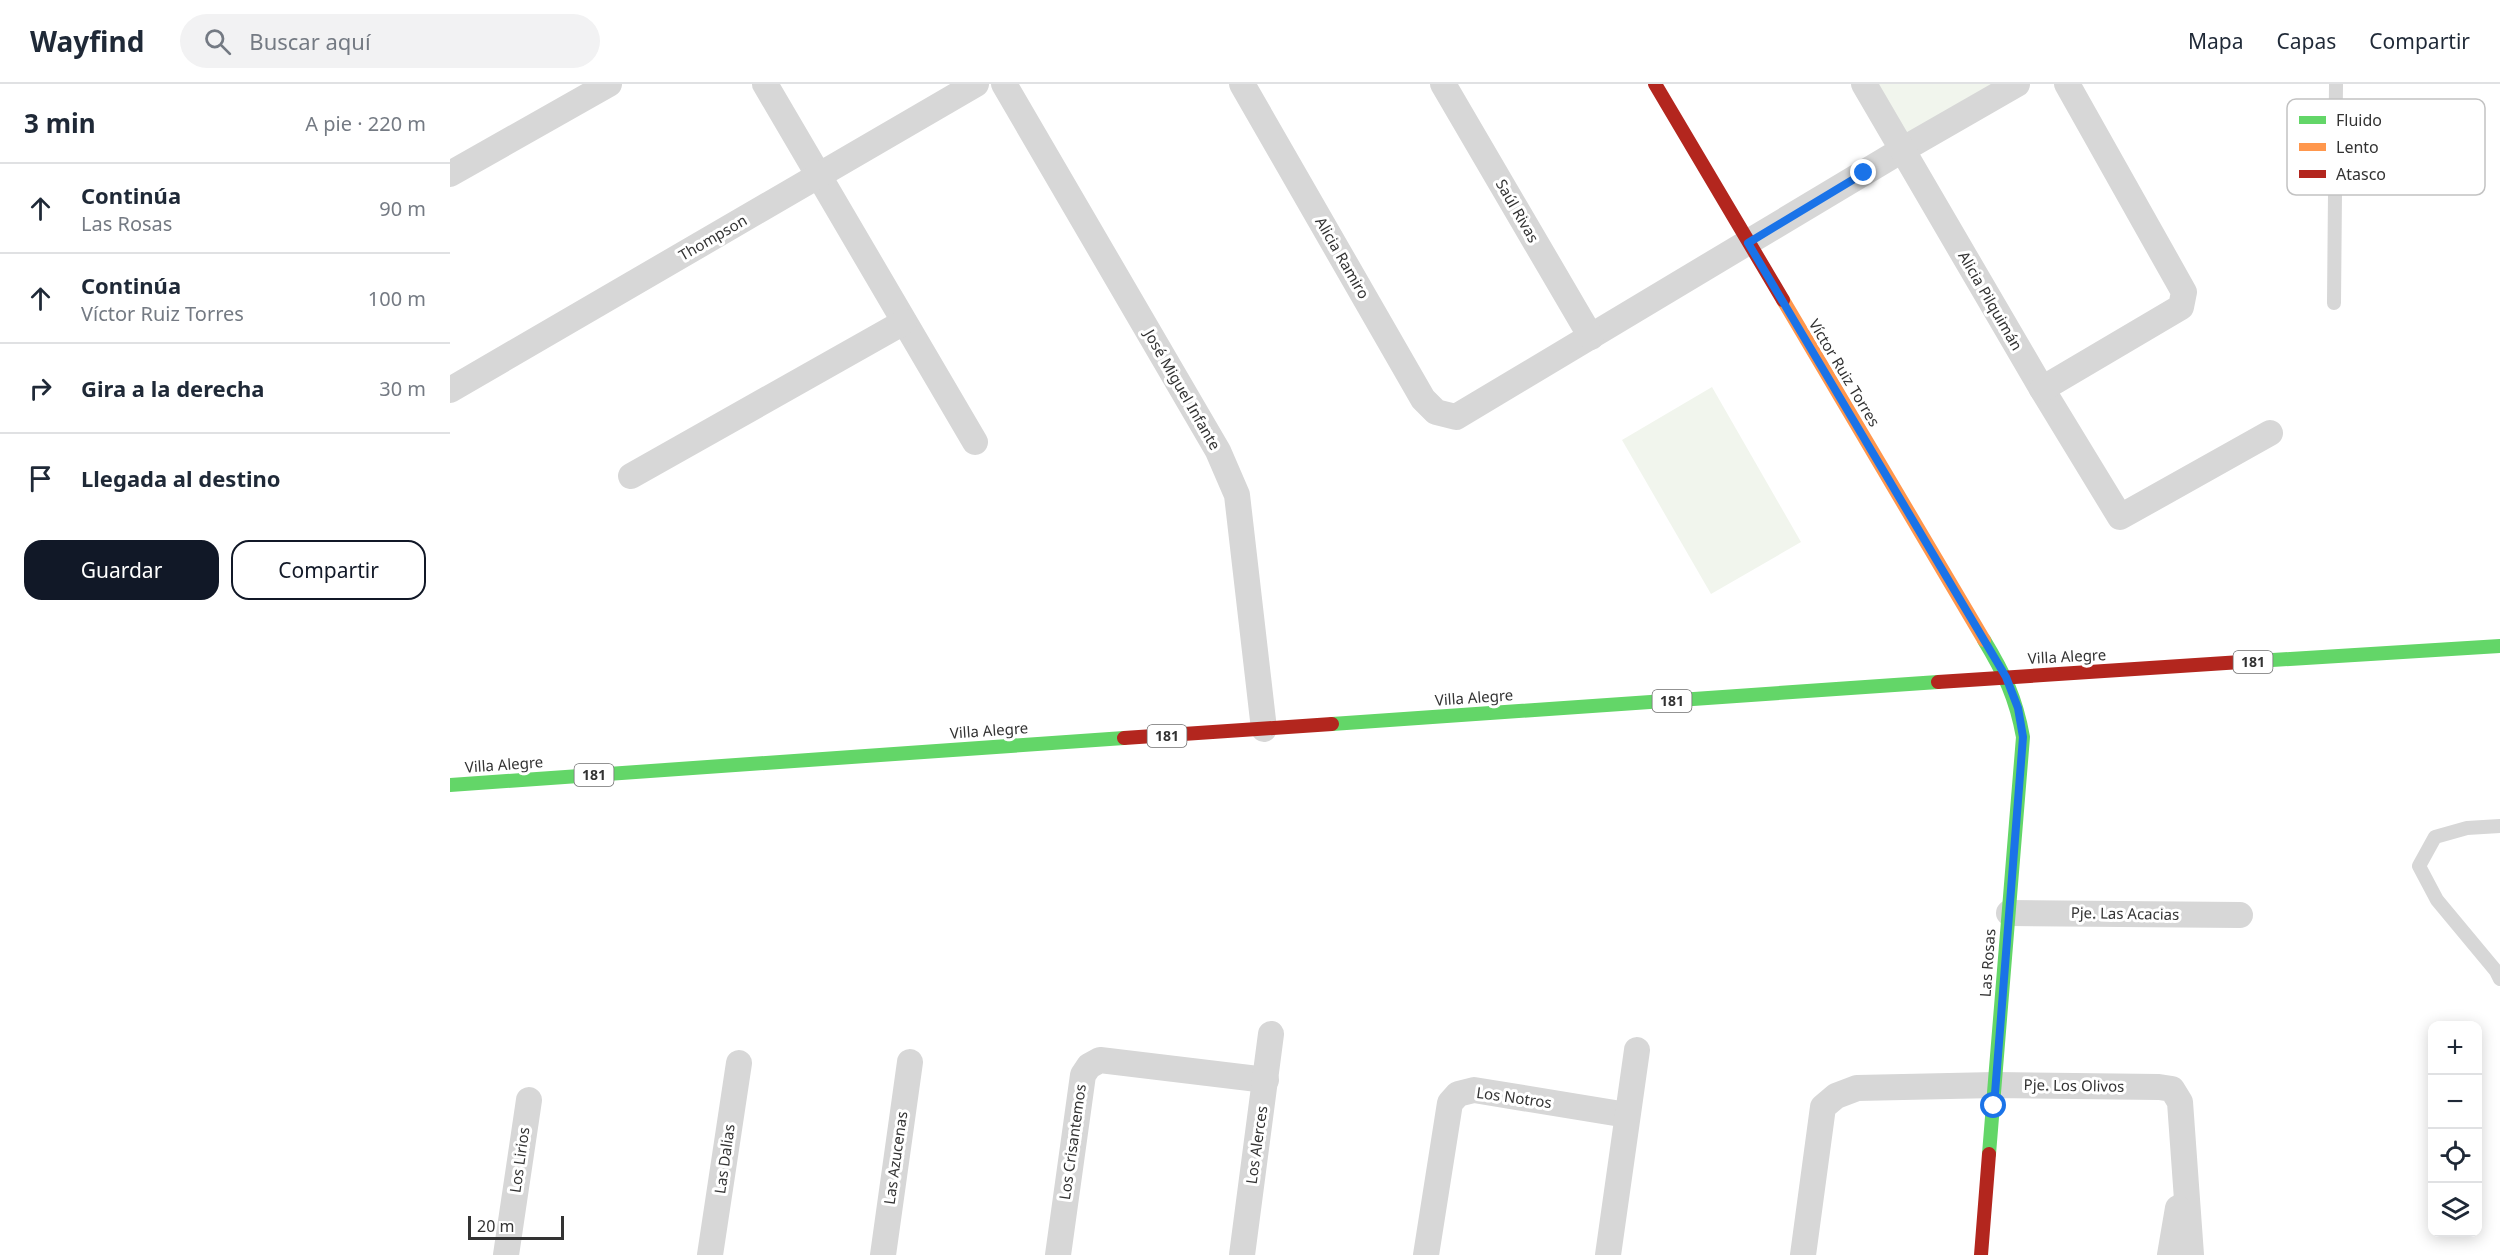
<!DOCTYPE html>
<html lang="es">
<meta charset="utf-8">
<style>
:root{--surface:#fff;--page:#f2f2f3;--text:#1f2937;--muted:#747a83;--line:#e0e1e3;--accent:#111827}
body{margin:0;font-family:"Noto Sans",sans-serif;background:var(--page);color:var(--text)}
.controls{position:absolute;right:18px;bottom:18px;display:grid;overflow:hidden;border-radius:12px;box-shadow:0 3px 15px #0003}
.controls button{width:54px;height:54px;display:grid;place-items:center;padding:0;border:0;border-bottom:2px solid var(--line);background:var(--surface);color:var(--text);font:30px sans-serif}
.scale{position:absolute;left:18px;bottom:15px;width:96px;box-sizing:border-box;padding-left:6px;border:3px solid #333;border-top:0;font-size:16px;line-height:21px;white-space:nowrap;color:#333;-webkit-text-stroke:4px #fff;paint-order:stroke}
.stop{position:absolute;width:18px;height:18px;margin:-14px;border:4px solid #1a73e8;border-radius:50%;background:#fff}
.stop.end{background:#1a73e8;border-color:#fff;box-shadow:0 2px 6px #0008}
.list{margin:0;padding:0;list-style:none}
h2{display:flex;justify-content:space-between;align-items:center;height:78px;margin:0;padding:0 24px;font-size:26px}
h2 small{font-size:20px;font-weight:400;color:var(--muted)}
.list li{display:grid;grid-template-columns:39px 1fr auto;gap:18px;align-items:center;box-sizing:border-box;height:90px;padding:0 24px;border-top:2px solid var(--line)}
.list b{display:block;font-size:22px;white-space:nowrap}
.list p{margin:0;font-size:20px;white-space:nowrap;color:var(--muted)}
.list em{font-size:20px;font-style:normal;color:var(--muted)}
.actions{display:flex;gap:12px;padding:18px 24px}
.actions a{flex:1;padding:14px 0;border:2px solid var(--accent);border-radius:18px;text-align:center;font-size:21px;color:var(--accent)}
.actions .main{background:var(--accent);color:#fff}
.icon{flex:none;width:33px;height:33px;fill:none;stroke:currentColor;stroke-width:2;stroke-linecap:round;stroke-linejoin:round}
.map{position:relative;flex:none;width:2050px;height:1171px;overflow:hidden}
header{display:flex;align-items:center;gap:36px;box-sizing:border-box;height:84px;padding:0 30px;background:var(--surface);border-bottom:2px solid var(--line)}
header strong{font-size:28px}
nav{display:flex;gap:33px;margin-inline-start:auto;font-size:21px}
.search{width:420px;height:54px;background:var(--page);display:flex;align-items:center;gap:15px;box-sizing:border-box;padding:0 21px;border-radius:33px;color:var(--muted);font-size:22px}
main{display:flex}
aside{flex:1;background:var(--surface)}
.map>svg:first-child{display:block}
.green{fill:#f1f5ed}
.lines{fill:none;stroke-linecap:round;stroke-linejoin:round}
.lane{stroke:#d7d7d7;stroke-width:14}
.street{stroke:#d7d7d7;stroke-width:26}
.fast{stroke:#63d668;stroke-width:14}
.slow{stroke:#ff974d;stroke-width:14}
.jam{stroke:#b3261e;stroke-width:14}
.route{stroke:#1a73e8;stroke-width:8}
.labels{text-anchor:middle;stroke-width:6;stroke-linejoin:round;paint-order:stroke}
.shield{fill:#fff;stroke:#707070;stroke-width:1.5}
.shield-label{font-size:14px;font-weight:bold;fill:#333}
.street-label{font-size:15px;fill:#333;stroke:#fff}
.key{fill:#fff;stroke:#c2c2c2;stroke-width:1.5}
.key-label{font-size:16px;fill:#333}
</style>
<header>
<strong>Wayfind</strong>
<div class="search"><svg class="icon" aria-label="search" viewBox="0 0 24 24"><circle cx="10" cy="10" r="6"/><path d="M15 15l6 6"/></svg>Buscar aquí</div>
<nav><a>Mapa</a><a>Capas</a><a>Compartir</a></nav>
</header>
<main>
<aside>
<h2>3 min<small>A pie · 220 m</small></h2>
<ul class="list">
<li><svg class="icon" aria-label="ahead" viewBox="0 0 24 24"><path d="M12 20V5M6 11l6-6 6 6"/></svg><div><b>Continúa</b><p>Las Rosas</p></div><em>90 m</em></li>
<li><svg class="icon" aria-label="ahead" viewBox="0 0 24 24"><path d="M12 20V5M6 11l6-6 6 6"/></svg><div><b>Continúa</b><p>Víctor Ruiz Torres</p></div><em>100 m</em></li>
<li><svg class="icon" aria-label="right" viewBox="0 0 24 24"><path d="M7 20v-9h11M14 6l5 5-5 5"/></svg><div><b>Gira a la derecha</b></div><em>30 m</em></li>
<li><svg class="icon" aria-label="arrive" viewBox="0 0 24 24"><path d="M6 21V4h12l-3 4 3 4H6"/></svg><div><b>Llegada al destino</b></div></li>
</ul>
<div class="actions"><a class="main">Guardar</a><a>Compartir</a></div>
</aside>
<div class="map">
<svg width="2050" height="1171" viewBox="0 0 2050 1171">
<rect width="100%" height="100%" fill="#fff"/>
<g class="green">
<polygon points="1427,0 1546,0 1455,50"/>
<polygon points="1262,303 1351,458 1261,510 1172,356"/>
</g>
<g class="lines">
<g class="lane">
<polyline points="1884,219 1886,0"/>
<polyline points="2050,742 2017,744 1985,753 1969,782 1987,816 2046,887 2050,895"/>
</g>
<g class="street">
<polyline points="315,0 525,358"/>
<polyline points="554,0 768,367 787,411 814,645"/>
<polyline points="792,0 973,315 986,328 1006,333 1452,66 1567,0"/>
<polyline points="993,0 1141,253"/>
<polyline points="1414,0 1592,305 1670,433 1820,349"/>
<polyline points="0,90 159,0"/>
<polyline points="1592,305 1731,223 1734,208 1617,0"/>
<polyline points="0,306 526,0"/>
<polyline points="181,392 454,238"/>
<polyline points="1559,829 1790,831"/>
<polyline points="56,1171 79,1016"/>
<polyline points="260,1171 289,979"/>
<polyline points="433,1171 460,978"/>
<polyline points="608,1171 633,991 639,982 650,976 816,996"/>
<polyline points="792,1171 821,950"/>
<polyline points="976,1171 1000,1019 1008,1010 1024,1006 1177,1031"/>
<polyline points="1158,1171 1187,966"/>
<polyline points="1353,1171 1373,1023 1386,1012 1407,1004 1545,1001 1709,1003 1722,1005 1730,1018 1741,1171"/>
<polyline points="1720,1171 1728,1124"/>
</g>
<g class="fast">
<path d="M1534,556C1554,589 1566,614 1573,653L1539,1070"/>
<polyline points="1791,578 2050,562"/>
<polyline points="882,640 1488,598"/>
<polyline points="0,701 674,654"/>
</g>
<polyline class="slow" points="1333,216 1534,556"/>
<g class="jam">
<polyline points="1205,0 1333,216"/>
<polyline points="1488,598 1791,578"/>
<polyline points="674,654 882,640"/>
<polyline points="1531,1171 1539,1070"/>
</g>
</g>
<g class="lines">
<polyline class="route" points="1414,89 1298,159 1556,593 1568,624 1573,653 1544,1022"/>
</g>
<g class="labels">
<g class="shield">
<rect x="1783.5" y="567" width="39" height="22" rx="4.5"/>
<rect x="1202.5" y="606" width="39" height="22" rx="4.5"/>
<rect x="697.5" y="641" width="39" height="22" rx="4.5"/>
<rect x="124.5" y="680" width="39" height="22" rx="4.5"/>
</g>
<g class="shield-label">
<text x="1803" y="583">181</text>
<text x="1222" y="622">181</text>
<text x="717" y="657">181</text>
<text x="144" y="696">181</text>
</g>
<g class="street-label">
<text transform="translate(1067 127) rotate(60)" y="5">Saúl Rivas</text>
<text transform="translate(263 154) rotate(-30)" y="5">Thompson</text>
<text transform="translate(892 174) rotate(60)" y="5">Alicia Ramiro</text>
<text transform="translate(1540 217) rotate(60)" y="5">Alicia Pilquimán</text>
<text transform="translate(1394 289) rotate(59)" y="5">Víctor Ruiz Torres</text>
<text transform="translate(732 306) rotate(60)" y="5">José Miguel Infante</text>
<text transform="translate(1617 573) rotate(-3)" y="5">Villa Alegre</text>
<text transform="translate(1024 614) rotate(-4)" y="5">Villa Alegre</text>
<text transform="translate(539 647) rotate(-4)" y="5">Villa Alegre</text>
<text transform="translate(54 681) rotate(-4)" y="5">Villa Alegre</text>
<text transform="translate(1675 830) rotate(1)" y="5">Pje. Las Acacias</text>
<text transform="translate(1538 879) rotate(-86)" y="5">Las Rosas</text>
<text transform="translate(1624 1002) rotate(1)" y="5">Pje. Los Olivos</text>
<text transform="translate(1064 1014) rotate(8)" y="5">Los Notros</text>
<text transform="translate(623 1058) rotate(-82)" y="5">Los Crisantemos</text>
<text transform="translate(807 1061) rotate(-82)" y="5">Los Alerces</text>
<text transform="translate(446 1074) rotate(-82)" y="5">Las Azucenas</text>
<text transform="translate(275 1075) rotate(-82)" y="5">Las Dalias</text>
<text transform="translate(70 1076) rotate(-82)" y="5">Los Lirios</text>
</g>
</g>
<rect x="1837" y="15" width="198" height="96" rx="9" class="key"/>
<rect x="1849" y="32" width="27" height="8" fill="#63d668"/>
<rect x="1849" y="59" width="27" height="8" fill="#ff974d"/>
<rect x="1849" y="86" width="27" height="8" fill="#b3261e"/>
<g class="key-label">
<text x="1886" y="42">Fluido</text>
<text x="1886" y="69">Lento</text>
<text x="1886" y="96">Atasco</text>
</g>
</svg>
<div class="controls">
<button>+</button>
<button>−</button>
<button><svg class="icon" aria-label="locate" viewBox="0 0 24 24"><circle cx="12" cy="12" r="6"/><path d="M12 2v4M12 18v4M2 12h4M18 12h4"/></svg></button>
<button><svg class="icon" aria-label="layers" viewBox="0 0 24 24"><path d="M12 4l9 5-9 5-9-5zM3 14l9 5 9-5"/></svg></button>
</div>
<div class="scale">20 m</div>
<div class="stop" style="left:1544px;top:1022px"></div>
<div class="stop end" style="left:1414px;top:89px"></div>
</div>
</main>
